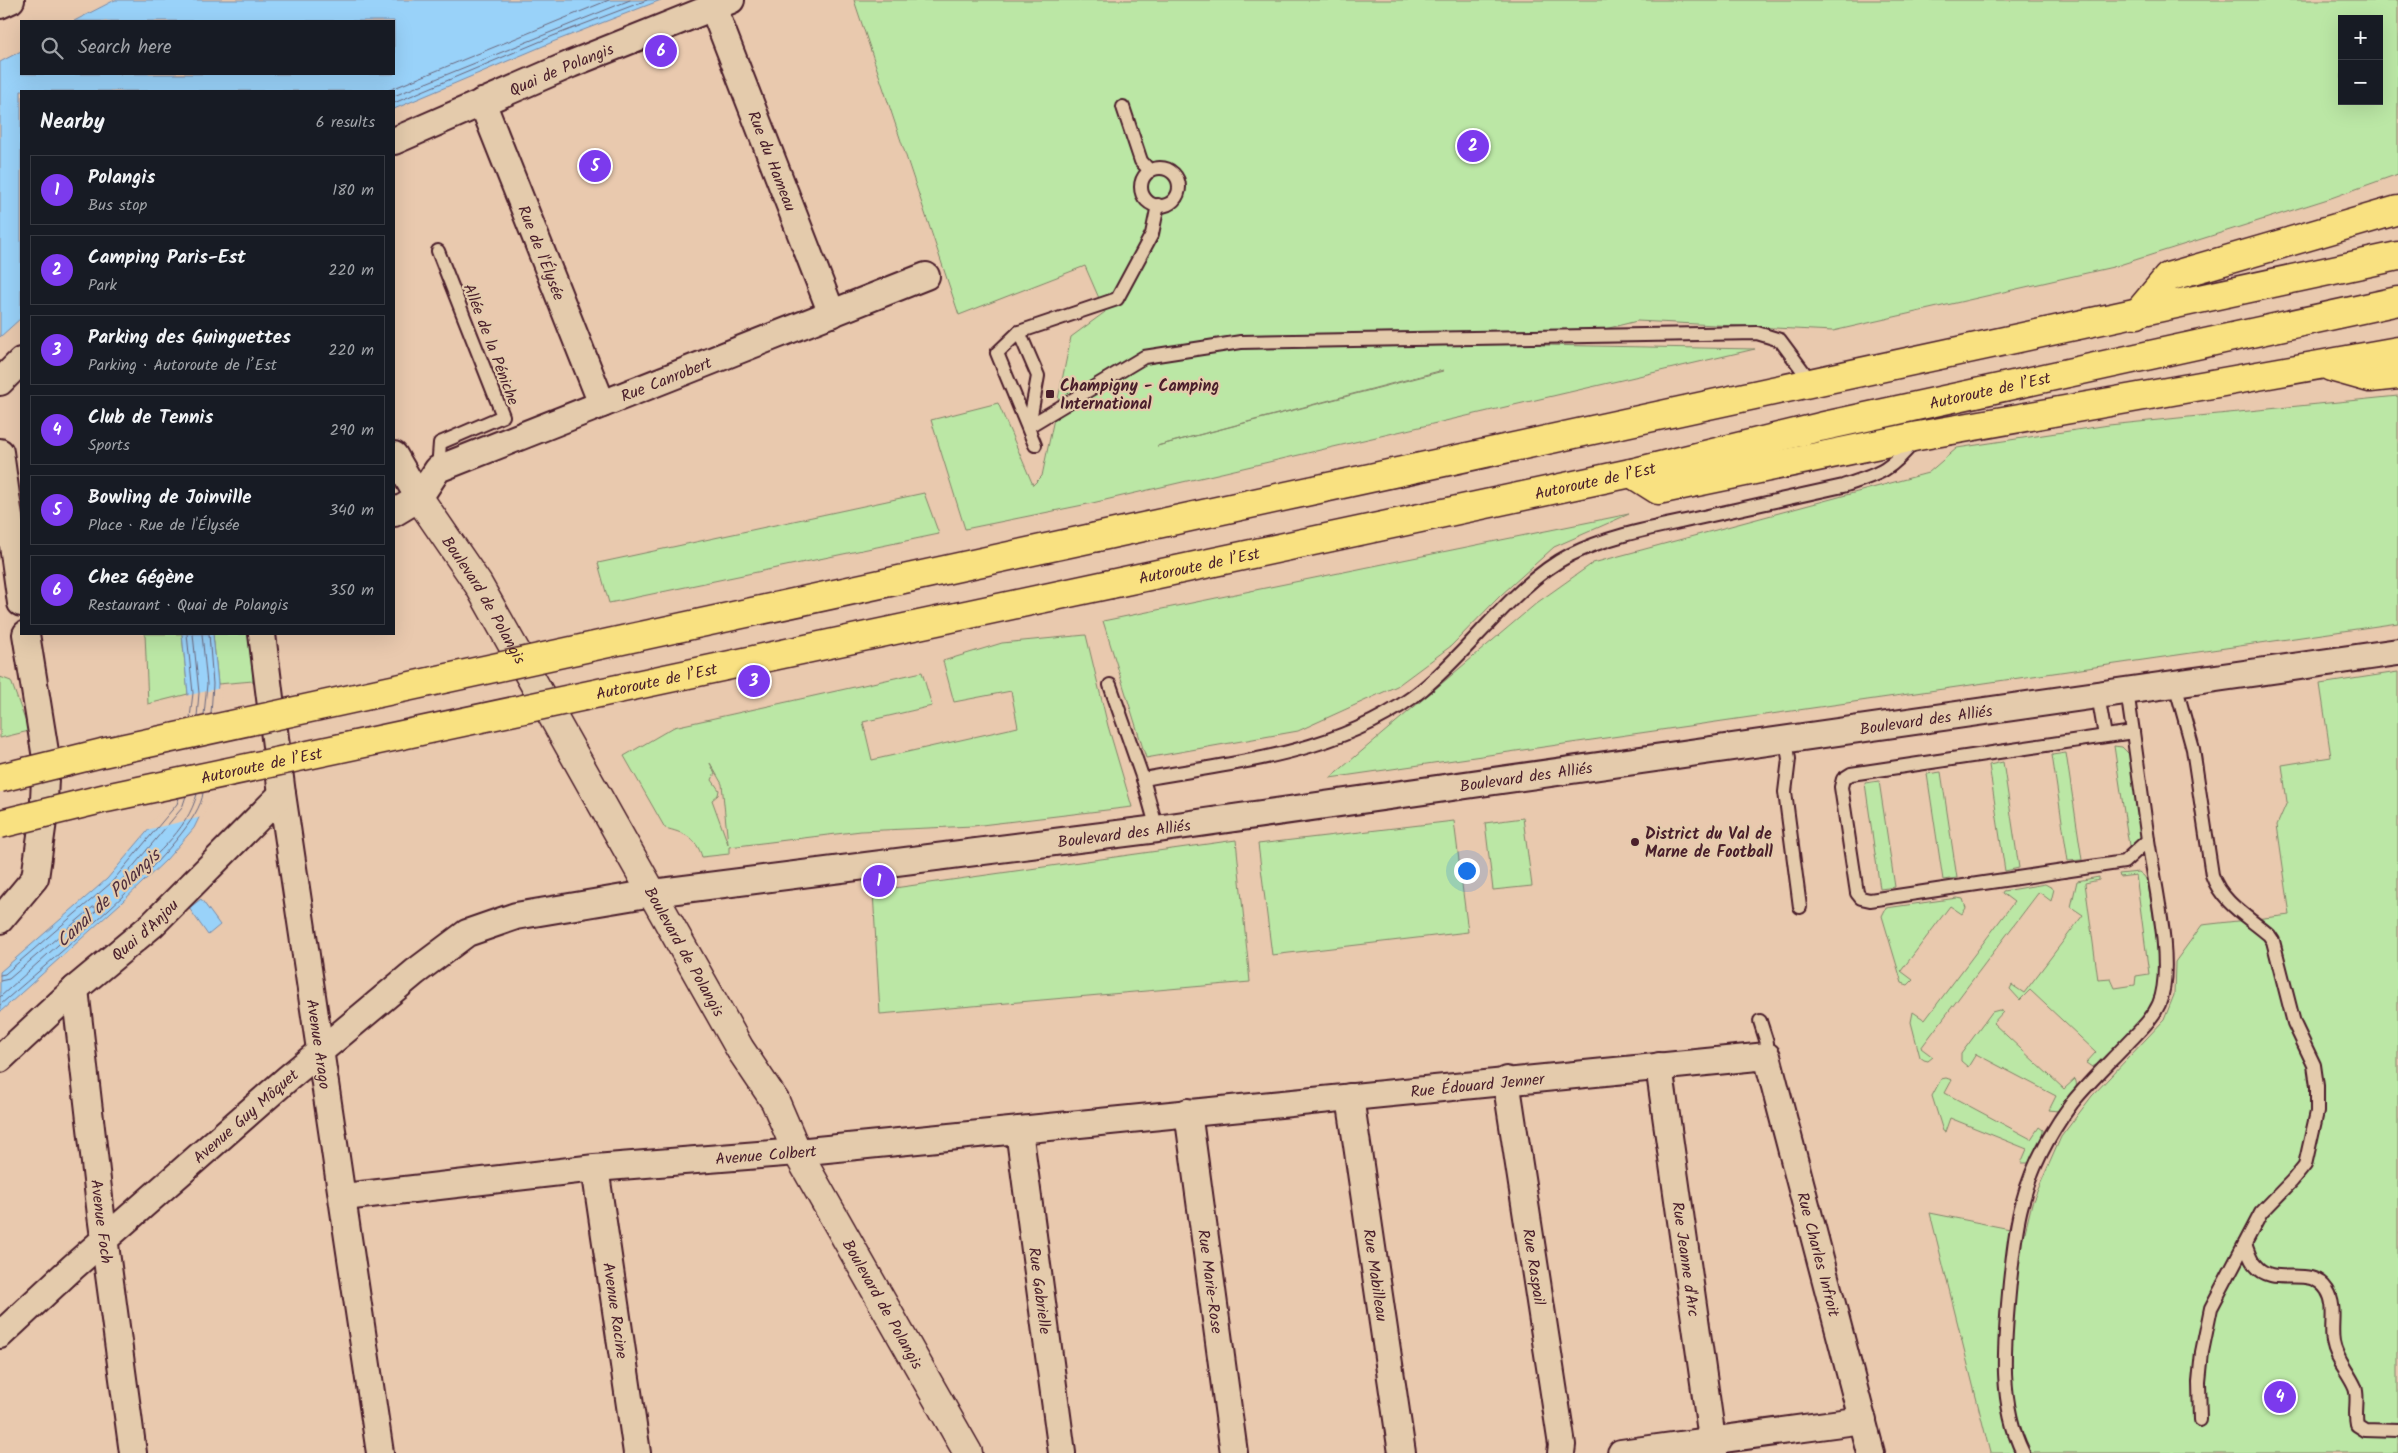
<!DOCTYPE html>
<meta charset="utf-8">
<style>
:root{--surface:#171b24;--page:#20242c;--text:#f1f3f6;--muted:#9ea1a6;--line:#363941;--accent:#7c3aed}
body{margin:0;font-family:Kalam,sans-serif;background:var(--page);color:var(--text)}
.controls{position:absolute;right:15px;top:15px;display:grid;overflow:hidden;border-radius:0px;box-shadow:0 5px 20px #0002}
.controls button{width:45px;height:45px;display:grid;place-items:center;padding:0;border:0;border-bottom:1px solid var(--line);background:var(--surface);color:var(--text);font:25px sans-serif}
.you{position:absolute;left:1466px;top:870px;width:18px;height:18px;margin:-12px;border:4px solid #fff;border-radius:50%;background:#1a73e8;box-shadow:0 0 0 8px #1a73e833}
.badge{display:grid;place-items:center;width:32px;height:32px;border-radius:50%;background:var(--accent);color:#fff;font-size:16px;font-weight:700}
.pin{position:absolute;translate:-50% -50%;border:2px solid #fff;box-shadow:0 1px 5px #0006}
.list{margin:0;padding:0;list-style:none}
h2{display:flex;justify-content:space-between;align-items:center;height:65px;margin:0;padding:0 20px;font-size:21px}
h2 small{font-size:16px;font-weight:400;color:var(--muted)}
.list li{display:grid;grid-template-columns:32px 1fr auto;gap:15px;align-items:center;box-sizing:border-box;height:70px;margin:0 10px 10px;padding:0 10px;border:1px solid var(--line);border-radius:0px}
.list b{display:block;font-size:19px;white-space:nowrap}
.list p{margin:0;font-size:16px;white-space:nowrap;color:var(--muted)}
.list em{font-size:16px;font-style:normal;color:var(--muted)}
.icon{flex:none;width:28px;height:28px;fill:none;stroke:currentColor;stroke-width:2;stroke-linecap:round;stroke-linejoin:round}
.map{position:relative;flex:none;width:2398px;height:1453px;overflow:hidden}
.search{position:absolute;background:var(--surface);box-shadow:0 5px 20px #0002;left:20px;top:20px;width:375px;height:55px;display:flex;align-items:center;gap:12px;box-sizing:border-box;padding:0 18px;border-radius:0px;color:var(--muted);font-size:19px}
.panel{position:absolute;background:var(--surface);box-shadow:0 5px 20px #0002;left:20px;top:90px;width:375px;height:545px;border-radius:0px}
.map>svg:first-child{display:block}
.green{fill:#bbe7a5;stroke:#828368;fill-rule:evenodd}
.water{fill:#99d2f9;stroke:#798aa7}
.pier{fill:#e9c9ae}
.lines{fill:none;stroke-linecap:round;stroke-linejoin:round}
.shore{stroke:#6a677d;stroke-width:1}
.lane-casing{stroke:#4a1f2b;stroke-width:16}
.street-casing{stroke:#4a1f2b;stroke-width:30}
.secondary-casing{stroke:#4a1f2b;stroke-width:31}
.highway-casing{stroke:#4a1f2b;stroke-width:31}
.lane{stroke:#e4cbac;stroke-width:12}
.street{stroke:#e4cbac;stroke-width:26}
.secondary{stroke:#e4cbac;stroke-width:28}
.highway{stroke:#f9e181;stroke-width:28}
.highway-bridge-casing{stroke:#4a1f2b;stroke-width:31;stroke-linecap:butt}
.highway-bridge{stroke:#f9e181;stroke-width:28}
.poi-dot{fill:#4a1f2b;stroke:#e4cbac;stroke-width:2}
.labels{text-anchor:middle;stroke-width:4.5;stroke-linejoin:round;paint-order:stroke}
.street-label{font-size:16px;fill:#4a1f2b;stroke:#e4cbac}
.poi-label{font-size:16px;font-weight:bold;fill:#4a1f2b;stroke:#e4cbac;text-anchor:start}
.water-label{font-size:18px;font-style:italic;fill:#523140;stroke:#e4cbac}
</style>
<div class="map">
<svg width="2398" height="1453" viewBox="0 0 2398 1453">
<rect width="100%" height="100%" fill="#e9c9ae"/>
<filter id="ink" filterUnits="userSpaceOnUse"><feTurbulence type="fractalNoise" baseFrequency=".02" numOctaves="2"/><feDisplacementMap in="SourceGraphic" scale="10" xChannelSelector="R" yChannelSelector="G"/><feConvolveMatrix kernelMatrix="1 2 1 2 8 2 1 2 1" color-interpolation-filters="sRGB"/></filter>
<g filter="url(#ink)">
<g class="green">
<path d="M854,0H2398V174L2331,198L2113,267L1833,331L1637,321L1541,345L1755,349L1088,504L965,529L931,420L998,403L1033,485L1042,476L1071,337L1105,312L1085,266L959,315ZM2342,19H2379V101H2342ZM1443,370V371L1157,446Z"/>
<polygon points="2398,396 2398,623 1330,778 1538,602 1593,563 1928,473 1957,448 2109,425"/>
<polygon points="924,493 939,534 609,603 598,563"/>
<polygon points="1629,514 1554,547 1501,595 1451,646 1397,686 1298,731 1146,758 1103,621"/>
<polygon points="145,634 182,634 188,694 148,704"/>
<polygon points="213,634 252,634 253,681 218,684"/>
<path d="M1086,635L1108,726L1132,807L973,826L861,831L729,847V854L702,857C696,837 684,833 665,828L624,756L674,727L922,672L932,706L863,722L872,760L1018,727L1011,691L954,702L943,661L1002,643ZM710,763L722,784L728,844L712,800L718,795L719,790L712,780L715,773Z"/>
<polygon points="2398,672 2398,1453 1990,1453 1930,1213 2025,1232 2032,1203 2061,1137 2092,1096 2164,1020 2174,995 2175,962 2202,925 2290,915 2277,825 2287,802 2282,765 2331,757 2320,684"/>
<polygon points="0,677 11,681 29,731 0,738"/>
<polygon points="2114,746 2122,747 2130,755 2141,828 2141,840 2130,852"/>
<polygon points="2066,753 2082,860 2068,861 2052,755"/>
<polygon points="2003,762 2019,868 2005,871 1989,765"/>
<polygon points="1941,772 1957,878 1943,880 1927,774"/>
<polygon points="1879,781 1895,887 1880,889 1865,783"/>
<polygon points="1523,818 1532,886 1493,890 1485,823"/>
<polygon points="1454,821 1468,932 1272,955 1258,844"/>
<polygon points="1236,840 1250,982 880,1014 873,891"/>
<path d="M2139,872L2144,876L2148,883C2152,915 2166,973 2154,1001C2144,1027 2118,1046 2098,1064L2092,1067L2086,1063L2096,1052L2030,990L2020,1000L2010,989L2012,985L2024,993L2083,915L2071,907L2077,881L2099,877V880L2085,883L2098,980L2111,979L2115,988L2135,985L2136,976L2149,974L2136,875L2120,877L2119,874Z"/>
<polygon points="2045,884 2054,889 2051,901 2039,892 1921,1048 1933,1057 1928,1061 1924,1060 1920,1057 1911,1022 1913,1012 1925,1020 2014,902 2002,893 2003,891"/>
<polygon points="1957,898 1963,899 1966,908 1962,914 1950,906 1901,971 1913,980 1908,985 1902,983 1882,916 1886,908"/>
<path d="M1999,1010L2003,1012L1993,1023L2064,1089L2075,1079C2081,1090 2066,1104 2058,1111L2049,1110L2056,1096L1976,1054L1968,1067L1961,1061V1054L1992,1012Z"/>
<polygon points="1946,1078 1952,1080 1945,1093 2031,1139 2039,1127 2043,1130 2043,1137 2030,1163 2021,1163 2027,1149 1950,1118 1945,1132 1943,1131 1932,1096 1941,1079"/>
</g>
<g class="water">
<polygon points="115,0 661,0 555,41 394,109 394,91 21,91 21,318 0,337 0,62 21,51 21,74 394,74 394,21 74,21"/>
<polygon points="182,634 213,634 218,684 208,799 194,828 166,860 121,903 0,1012 0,972 107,879 173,801 188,694"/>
<polygon points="201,899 220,925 208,935 189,908"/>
</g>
<polygon class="pier" points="221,688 210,800 202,817 146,830 171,800 185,696"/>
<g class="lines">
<g class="shore">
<polyline points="387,91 609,0"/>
<polyline points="394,96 630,0"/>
<polyline points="394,103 553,36 647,0"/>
<polyline points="187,634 193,693 190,718"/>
<polyline points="193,634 199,693 197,717"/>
<polyline points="202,634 207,684 204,715"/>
<polyline points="209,634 213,684 211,714"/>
<path d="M186,796L182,808L120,882V886H123C150,860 188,831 197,794"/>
<polyline points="0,975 5,974 111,883 177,804 179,798"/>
<polyline points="0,981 9,979 93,907 96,907 96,911 0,997"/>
<path d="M0,1005C41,968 199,841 203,793"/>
</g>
<defs>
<g id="lane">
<polyline points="1123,107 1141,161 1150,171"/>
<circle cx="1160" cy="187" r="19"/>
<polyline points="1019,332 1038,376 1029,426"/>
<polyline points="1029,426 1144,357 1241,342 1757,333 1780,340 1812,383"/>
<polyline points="1035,445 997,353 1019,332 1117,299 1152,234 1158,205"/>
<polyline points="438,469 440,443 503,416 438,251"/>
<path d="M2175,684L2193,749L2212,875C2222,903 2247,916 2269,935L2273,941L2294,1023L2314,1065L2317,1086V1112L2305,1165L2292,1181L2261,1213L2211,1308L2202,1352L2199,1382L2200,1420"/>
<polyline points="1110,685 1143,779 1157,829"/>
<polyline points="2127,691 2133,732"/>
<polyline points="2098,695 2105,736"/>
<polygon points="2133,732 2148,840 2124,862 1870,900 1861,898 1857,893 1841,787 1843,779 1851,774"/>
<polyline points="1786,740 1789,759 1785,792 1800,907"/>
<path d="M1143,779C1238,762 1345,753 1423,689C1470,651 1516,582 1570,555C1608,536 1652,528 1694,519C1744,508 1793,497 1843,486C1879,474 1891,471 1915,440"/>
<polyline points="1760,1021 1767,1043 1767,1056"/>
<path d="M2245,1244C2248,1251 2250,1260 2255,1265C2274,1289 2310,1263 2327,1290C2337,1305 2330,1325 2333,1342C2336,1360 2348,1371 2355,1387C2359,1398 2354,1412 2357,1425L2365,1430L2398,1431"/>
<path d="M2023,1453C1997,1400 2005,1338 2010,1282C2013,1256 2015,1229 2022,1204C2031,1168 2050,1133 2072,1103C2089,1082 2108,1064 2126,1045C2138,1032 2152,1020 2159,1004C2175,967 2154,881 2148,840"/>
</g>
<g id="street">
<polyline points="0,5 11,0"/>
<path id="s1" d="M713,7L832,314"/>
<path id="s2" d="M482,102L602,404"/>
<path id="s3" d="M394,141L571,64L731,0"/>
<polyline points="0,382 21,361"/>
<polyline points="0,452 21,603"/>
<polyline points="394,455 419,498"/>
<path id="s4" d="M394,513L419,498L438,469L926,276"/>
<path id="s5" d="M262,634L282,794L380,1453"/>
<polyline points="0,920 35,878 43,821 46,758 26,634"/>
<path id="s6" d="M75,989L101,1215L133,1453"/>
<path id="s7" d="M0,1059L75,989L152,925L282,794"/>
<path id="s8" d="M1659,1066L1714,1453"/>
<path id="s9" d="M1506,1080L1562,1445L1561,1453"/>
<path id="s10" d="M1350,1097L1402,1453"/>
<path id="s11" d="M1188,1112L1234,1453"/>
<path id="s12" d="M1019,1130L1062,1453"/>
<path id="s13" d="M595,1168L637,1453"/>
<path id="s14" d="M344,1197L595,1168L797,1152L1767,1056L1871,1453"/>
<path id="s15" d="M0,1335L73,1267L287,1079L415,972L467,933L516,916L653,893L1157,829L2398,652"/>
<polyline points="1621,1453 1863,1420"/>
</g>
<g id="secondary">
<path id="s16" d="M419,498L478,584L740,1049L775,1101L797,1152L968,1453"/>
</g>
<g id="highway">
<polyline points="2137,314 2168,277 2398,210"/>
<polyline points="2331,367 2370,378 2398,375"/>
<polyline points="1631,473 1658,490 1918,436 2398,351"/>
<polyline points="1097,537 2398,256"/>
<path id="s17" d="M1111,584L1631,473L1820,427L2398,301"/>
</g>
</defs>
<use href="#lane" class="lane-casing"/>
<use href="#street" class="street-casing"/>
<use href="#secondary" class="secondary-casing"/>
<use href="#highway" class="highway-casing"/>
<use href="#lane" class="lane"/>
<use href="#street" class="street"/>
<use href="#secondary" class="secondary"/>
<use href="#highway" class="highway"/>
<defs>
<g id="highway-bridge">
<polyline points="0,778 102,753 1097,537"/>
<path id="s18" d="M0,824L106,798L1111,584"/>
</g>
</defs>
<use href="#highway-bridge" class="highway-bridge-casing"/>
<use href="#highway-bridge" class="highway-bridge"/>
</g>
</g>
<g class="poi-dot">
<rect x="1045" y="389" width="10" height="10" rx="2.5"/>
<circle cx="1635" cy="842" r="5"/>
</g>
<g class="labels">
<g class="street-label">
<text dy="6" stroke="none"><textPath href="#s3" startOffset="182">Quai de Polangis</textPath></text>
<text dy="6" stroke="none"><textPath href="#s1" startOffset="165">Rue du Hameau</textPath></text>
<text dy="6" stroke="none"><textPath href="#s2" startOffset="162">Rue de l'Élysée</textPath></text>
<text transform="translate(492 344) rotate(69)" y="6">Allée de la Péniche</text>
<text dy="6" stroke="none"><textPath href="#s4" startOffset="309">Rue Canrobert</textPath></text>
<text dy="6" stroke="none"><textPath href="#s17" startOffset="900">Autoroute de l’Est</textPath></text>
<text dy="6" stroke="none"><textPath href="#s17" startOffset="495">Autoroute de l’Est</textPath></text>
<text dy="6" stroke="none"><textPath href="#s17" startOffset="90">Autoroute de l’Est</textPath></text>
<text dy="6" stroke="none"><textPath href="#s16" startOffset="121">Boulevard de Polangis</textPath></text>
<text dy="6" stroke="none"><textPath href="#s18" startOffset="672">Autoroute de l’Est</textPath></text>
<text dy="6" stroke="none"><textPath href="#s15" startOffset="2092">Boulevard des Alliés</textPath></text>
<text dy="6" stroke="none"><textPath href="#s18" startOffset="268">Autoroute de l’Est</textPath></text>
<text dy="6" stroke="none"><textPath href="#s15" startOffset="1688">Boulevard des Alliés</textPath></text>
<text dy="6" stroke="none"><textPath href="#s15" startOffset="1282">Boulevard des Alliés</textPath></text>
<text dy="6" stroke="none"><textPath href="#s7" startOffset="194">Quai d'Anjou</textPath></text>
<text dy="6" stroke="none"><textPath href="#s16" startOffset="526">Boulevard de Polangis</textPath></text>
<text dy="6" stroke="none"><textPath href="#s5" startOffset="414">Avenue Arago</textPath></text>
<text dy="6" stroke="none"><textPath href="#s14" startOffset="1139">Rue Édouard Jenner</textPath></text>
<text dy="6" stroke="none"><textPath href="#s15" startOffset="329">Avenue Guy Môquet</textPath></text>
<text dy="6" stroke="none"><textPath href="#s14" startOffset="424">Avenue Colbert</textPath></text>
<text dy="6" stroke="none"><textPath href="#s6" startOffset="234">Avenue Foch</textPath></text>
<text dy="6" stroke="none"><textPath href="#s14" startOffset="1635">Rue Charles Infroit</textPath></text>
<text dy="6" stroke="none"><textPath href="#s8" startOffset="195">Rue Jeanne d'Arc</textPath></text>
<text dy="6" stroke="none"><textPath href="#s9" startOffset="189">Rue Raspail</textPath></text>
<text dy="6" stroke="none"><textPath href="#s10" startOffset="180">Rue Mabilleau</textPath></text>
<text dy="6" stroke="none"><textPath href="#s11" startOffset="171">Rue Marie-Rose</textPath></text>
<text dy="6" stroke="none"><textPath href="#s12" startOffset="162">Rue Gabrielle</textPath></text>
<text dy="6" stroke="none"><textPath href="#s16" startOffset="931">Boulevard de Polangis</textPath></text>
<text dy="6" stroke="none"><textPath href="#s13" startOffset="144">Avenue Racine</textPath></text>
</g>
<g class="poi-label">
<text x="1060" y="391">Champigny - Camping<tspan x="1060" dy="18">International</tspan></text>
<text x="1645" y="839">District du Val de<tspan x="1645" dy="18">Marne de Football</tspan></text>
</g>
<g class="water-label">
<text transform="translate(108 898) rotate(-43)" y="6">Canal de Polangis</text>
</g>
</g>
</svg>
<div class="controls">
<button>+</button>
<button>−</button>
</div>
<div class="you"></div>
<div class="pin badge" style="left:879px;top:881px">1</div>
<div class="pin badge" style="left:1473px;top:146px">2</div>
<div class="pin badge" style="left:754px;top:681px">3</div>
<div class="pin badge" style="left:2280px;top:1397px">4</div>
<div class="pin badge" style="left:595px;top:166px">5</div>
<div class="pin badge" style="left:661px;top:51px">6</div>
<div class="search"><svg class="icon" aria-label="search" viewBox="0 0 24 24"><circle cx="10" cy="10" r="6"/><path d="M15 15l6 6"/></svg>Search here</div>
<section class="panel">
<h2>Nearby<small>6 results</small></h2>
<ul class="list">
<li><span class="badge">1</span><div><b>Polangis</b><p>Bus stop</p></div><em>180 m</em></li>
<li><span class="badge">2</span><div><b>Camping Paris-Est</b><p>Park</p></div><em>220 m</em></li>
<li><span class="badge">3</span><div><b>Parking des Guinguettes</b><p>Parking · Autoroute de l’Est</p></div><em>220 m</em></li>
<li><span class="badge">4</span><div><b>Club de Tennis</b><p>Sports</p></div><em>290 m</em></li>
<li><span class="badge">5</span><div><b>Bowling de Joinville</b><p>Place · Rue de l'Élysée</p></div><em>340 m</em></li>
<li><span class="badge">6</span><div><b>Chez Gégène</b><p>Restaurant · Quai de Polangis</p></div><em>350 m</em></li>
</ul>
</section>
</div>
